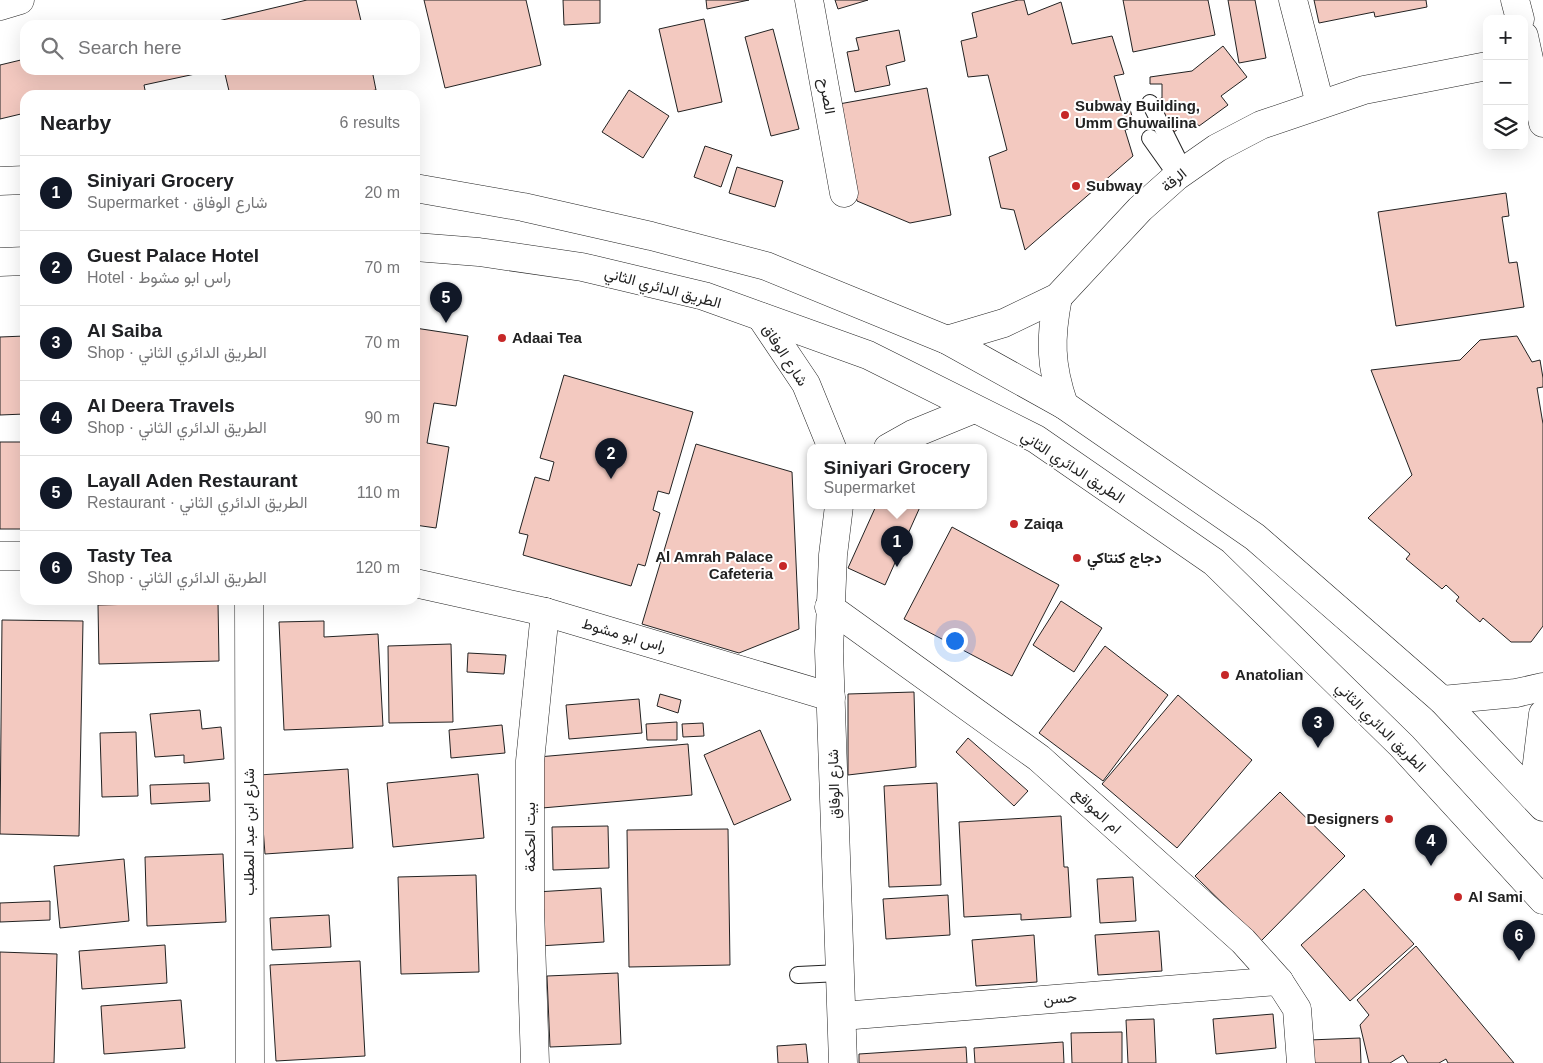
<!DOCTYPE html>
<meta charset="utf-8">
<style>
:root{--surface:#fff;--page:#f6f6f6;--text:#202124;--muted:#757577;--line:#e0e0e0;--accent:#111827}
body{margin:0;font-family:Arial,Vazirmatn,sans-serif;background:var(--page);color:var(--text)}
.controls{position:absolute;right:15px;top:15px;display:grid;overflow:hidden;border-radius:10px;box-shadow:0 5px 20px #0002}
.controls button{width:45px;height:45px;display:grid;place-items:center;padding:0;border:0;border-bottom:1px solid var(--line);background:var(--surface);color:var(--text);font:25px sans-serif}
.you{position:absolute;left:954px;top:640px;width:18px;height:18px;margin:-12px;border:4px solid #fff;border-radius:50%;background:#1a73e8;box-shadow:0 0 0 8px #1a73e833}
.badge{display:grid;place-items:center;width:32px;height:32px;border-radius:50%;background:var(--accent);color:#fff;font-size:16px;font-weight:700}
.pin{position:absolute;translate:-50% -41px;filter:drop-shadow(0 1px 2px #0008)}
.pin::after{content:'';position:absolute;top:26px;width:18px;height:15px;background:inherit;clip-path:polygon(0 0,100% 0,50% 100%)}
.popup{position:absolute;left:807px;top:444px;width:180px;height:65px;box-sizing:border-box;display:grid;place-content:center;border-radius:10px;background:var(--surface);filter:drop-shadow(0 1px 4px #0005);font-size:16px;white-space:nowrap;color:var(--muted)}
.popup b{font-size:19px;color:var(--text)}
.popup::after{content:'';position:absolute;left:50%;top:100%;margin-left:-10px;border:10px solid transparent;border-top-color:var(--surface)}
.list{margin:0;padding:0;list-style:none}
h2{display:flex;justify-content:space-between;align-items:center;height:65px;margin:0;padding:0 20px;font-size:21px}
h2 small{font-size:16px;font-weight:400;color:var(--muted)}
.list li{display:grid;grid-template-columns:32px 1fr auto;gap:15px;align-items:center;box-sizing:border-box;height:75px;padding:0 20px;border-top:1px solid var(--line)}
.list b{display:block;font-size:19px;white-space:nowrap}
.list p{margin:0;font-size:16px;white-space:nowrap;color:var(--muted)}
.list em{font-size:16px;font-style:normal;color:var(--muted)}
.icon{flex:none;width:28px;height:28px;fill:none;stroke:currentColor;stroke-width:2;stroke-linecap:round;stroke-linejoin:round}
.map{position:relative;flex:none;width:1543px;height:1063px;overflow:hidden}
.search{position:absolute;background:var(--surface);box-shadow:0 5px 20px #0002;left:20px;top:20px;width:400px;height:55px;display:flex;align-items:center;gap:12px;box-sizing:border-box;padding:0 18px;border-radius:15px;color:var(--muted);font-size:19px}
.panel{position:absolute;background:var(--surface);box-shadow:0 5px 20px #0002;left:20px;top:90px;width:400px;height:515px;border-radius:15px}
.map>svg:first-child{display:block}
.building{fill:#f3c9c0;stroke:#222}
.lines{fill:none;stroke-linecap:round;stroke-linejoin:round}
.service-casing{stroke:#222;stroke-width:18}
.minor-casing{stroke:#222;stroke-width:29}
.primary-casing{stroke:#222;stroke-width:29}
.service{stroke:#fff;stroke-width:16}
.minor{stroke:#fff;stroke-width:28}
.primary{stroke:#fff;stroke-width:28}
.poi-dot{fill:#c62828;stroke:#fff;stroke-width:2}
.labels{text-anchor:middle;stroke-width:4;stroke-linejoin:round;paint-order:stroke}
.street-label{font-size:15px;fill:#222;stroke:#fff}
.poi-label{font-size:15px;font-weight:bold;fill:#222;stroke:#fff;text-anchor:start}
</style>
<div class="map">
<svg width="1543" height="1063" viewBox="0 0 1543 1063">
<rect width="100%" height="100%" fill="#fff"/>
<g class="building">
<polygon points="307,0 356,0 362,25 215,25 214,22"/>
<polygon points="424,0 526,0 541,65 445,88"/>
<polygon points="563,0 600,0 600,23 564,25"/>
<polygon points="706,0 749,0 707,9"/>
<polygon points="835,0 868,0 838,9"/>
<polygon points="1018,0 1024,0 1028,15 1061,2 1072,44 1112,36 1124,74 1114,76 1122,104 1128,102 1135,127 1125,130 1133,156 1025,250 1014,210 1001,208 989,157 1007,150 988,75 968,77 961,41 977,37 972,13"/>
<polygon points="1123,0 1208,0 1215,35 1133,52"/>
<polygon points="1228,0 1255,0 1266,58 1239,63"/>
<polygon points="1314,0 1426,0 1427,7 1375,17 1374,12 1319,23"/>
<polygon points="704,19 722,102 678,112 659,29"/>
<polygon points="773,29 799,129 771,136 745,37"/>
<polygon points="899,30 905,61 886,66 890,85 855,92 847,52 859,50 856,38"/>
<polygon points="1223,46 1247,77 1221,96 1228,105 1199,126 1192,118 1169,136 1155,100 1162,98 1162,84 1150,84 1150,77 1192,71"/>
<polygon points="25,59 25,70 209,71 144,85 146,95 25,95 25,113 0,119 0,65"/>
<polygon points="224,70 372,70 376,90 348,95 230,95"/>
<polygon points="927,88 951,215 910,223 857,201 839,104"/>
<polygon points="629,90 669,116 643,158 602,132"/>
<polygon points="705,146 732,155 721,187 694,177"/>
<polygon points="737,167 783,181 775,207 729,193"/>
<polygon points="1506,193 1509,216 1502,217 1509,263 1517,262 1524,307 1396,326 1378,212"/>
<polygon points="415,328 468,336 456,406 434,403 427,443 449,447 436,528 415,525"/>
<polygon points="25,336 25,414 0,415 0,337"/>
<polygon points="1517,336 1532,362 1540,360 1543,378 1543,387 1537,388 1543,424 1543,626 1531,642 1511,642 1483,618 1480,622 1456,601 1459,597 1446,585 1442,589 1406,559 1410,554 1368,518 1412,475 1371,370 1460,360 1480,340"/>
<polygon points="564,375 693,412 669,494 658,491 653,510 660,513 645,566 638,564 631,586 523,555 528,535 519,533 535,477 549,481 554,462 540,458"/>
<rect x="0" y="442" width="25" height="87"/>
<polygon points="696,444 792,472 799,629 739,653 642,624"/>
<polygon points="876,506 920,507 885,585 848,568"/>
<polygon points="952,527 1059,585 1012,676 904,619"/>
<polygon points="1061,601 1102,628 1074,672 1033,645"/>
<polygon points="218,602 219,661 99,664 98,605"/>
<polygon points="2,620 83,621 79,836 0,834"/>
<polygon points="324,621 324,637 378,634 383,726 284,730 279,622"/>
<polygon points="451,644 453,722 389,723 388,646"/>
<polygon points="1105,646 1168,695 1103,781 1039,733"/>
<polygon points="468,653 506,655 504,674 467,672"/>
<polygon points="914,692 916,767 848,775 848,694"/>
<polygon points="660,694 681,700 678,713 657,706"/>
<polygon points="1178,695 1252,760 1177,848 1102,784"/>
<polygon points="639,699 642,733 569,739 566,705"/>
<polygon points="200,710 202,729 221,727 224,759 184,763 184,755 155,757 150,714"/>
<polygon points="677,722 677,740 647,740 646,724"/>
<polygon points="703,723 704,736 683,737 682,724"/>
<polygon points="502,725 505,753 451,758 449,730"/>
<polygon points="760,730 791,800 734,825 704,755"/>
<polygon points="136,732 138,796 102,797 100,733"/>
<polygon points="968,738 1028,791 1014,806 956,752"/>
<polygon points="688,744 692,795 542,808 538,757"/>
<polygon points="348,769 353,848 265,854 259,775"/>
<polygon points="478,774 484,838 393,847 387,783"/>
<polygon points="209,783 210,801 151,804 150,785"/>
<polygon points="937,783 941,885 889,887 884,786"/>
<polygon points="1280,792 1345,856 1261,941 1195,876"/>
<polygon points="1061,816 1064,867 1068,867 1071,917 1021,920 1021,914 964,917 959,822"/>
<polygon points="608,826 609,868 553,870 552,827"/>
<polygon points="728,829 730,965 629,967 627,830"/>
<polygon points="223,854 226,922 147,926 145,857"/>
<polygon points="124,859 129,921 60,928 54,866"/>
<polygon points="476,875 479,972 401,974 398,877"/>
<polygon points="1133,877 1136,921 1100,923 1097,879"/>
<polygon points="601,888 604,942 539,946 536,892"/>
<polygon points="1364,889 1414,944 1350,1001 1301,945"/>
<polygon points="948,895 950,935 886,939 883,899"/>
<polygon points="50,901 50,920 0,922 0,903"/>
<polygon points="329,915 331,947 272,950 270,918"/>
<polygon points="1159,931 1162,971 1098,975 1095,935"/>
<polygon points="1034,935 1037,982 976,986 972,940"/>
<polygon points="165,945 167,983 82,989 79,951"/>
<polygon points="1416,946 1514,1063 1448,1063 1446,1059 1439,1063 1408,1063 1403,1055 1390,1063 1369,1063 1360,1025 1369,1015 1357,1000"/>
<polygon points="0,952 57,954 54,1063 0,1063"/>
<polygon points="360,961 365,1056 276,1061 270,965"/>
<polygon points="618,973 621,1044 550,1047 547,976"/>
<polygon points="181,1000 185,1048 104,1054 101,1006"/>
<polygon points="1273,1014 1276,1048 1216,1054 1213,1019"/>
<polygon points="1154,1019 1156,1063 1128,1063 1126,1020"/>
<polygon points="1122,1032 1122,1063 1072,1063 1071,1033"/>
<polygon points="1360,1038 1361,1063 1310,1063 1309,1040"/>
<polygon points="1063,1042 1064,1063 975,1063 974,1048"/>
<polygon points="806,1044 808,1063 778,1063 777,1046"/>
<polygon points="966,1047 967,1063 859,1063 859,1054"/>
</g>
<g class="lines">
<defs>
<g id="service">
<polyline points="1150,103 1184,171"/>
<polyline points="1150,138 1177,176"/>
<polyline points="798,975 840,973"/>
</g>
<g id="minor">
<polyline points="809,0 844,193"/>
<polyline points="1293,0 1320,104"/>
<polyline points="1515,0 1520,19"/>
<polyline points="0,6 20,0"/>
<polyline points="1524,36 1543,123"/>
<path d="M1058,297C1050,338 1050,365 1064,405"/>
<polyline points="761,317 806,384 832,448"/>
<polyline points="947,340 1004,323 1058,297 1140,209 1177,176 1217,148 1261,125 1364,90 1487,66"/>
<polyline points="888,448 913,434 974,409"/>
<polyline points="839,506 833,555 829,651 843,1063"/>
<polyline points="0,556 25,556"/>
<polyline points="415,583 545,612 831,697"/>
<polyline points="249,600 250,1063"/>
<polyline points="829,607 1039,758 1243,941 1279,981 1297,1009 1301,1063"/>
<polyline points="1442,700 1516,693 1543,687"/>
<polyline points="1533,796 1543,714"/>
<polyline points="842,1016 1279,981"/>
<polyline points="535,1063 530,909 530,761 545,612"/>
</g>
<g id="primary">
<polyline points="0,181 25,180"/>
<polyline points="415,188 523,207 651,236 766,266 947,340 1064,405 1255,537 1442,700 1543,807"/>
<polyline points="415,247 479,252 582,267 704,296 868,355 1036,439 1214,562 1402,746 1543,900"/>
<polyline points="0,262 25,261"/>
</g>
</defs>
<use href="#service" class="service-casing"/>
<use href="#minor" class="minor-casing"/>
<use href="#primary" class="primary-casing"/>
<use href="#service" class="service"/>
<use href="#minor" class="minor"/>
<use href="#primary" class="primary"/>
</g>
<g class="poi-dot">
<circle cx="1065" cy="115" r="5"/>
<circle cx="1076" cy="186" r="5"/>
<circle cx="502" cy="338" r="5"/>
<circle cx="1014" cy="524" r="5"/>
<circle cx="1077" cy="558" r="5"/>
<circle cx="783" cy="566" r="5"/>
<circle cx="1225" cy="675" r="5"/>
<circle cx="1389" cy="819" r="5"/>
<circle cx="1458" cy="897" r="5"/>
</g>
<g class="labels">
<g class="street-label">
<text transform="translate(827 96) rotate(80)" y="5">الصرح</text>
<text transform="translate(1174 180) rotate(-39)" y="5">الرقة</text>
<text transform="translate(663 288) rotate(15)" y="5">الطريق الدائري الثاني</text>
<text transform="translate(785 355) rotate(57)" y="5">شارع الوفاق</text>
<text transform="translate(1073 467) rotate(33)" y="5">الطريق الدائري الثاني</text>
<text transform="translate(624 635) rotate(16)" y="5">راس ابو مشوط</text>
<text transform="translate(1381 727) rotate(45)" y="5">الطريق الدائري الثاني</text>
<text transform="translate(834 784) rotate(-92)" y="5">شارع الوفاق</text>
<text transform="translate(1097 811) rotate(42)" y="5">ام المواقع</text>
<text transform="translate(249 832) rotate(-90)" y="5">شارع ابن عبد المطلب</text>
<text transform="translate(530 837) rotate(-90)" y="5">بيت الحكمة</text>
<text transform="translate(1060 998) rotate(-5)" y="5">حسن</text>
</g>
<g class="poi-label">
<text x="1075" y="111">Subway Building,<tspan x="1075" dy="17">Umm Ghuwailina</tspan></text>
<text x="1086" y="191">Subway</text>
<text x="512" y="343">Adaai Tea</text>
<text x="1024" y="529">Zaiqa</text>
<text x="773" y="562" text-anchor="end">Al Amrah Palace<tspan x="773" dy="17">Cafeteria</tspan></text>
<text x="1087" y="563">دجاج كنتاكي</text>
<text x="1235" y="680">Anatolian</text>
<text x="1379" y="824" text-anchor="end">Designers</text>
<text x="1468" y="902">Al Sami</text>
</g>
</g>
</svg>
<div class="controls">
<button>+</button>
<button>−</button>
<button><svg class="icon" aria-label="layers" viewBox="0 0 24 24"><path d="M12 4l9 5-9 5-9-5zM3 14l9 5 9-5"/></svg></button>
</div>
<div class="you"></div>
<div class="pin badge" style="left:897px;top:567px">1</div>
<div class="popup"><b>Siniyari Grocery</b>Supermarket</div>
<div class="pin badge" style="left:611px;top:479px">2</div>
<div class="pin badge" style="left:1318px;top:748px">3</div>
<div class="pin badge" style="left:1431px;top:866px">4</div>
<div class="pin badge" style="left:446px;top:323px">5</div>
<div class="pin badge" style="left:1519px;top:961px">6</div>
<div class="search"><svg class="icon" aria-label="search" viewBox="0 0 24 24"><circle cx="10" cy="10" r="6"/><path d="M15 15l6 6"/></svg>Search here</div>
<section class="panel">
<h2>Nearby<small>6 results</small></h2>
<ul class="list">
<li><span class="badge">1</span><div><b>Siniyari Grocery</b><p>Supermarket · شارع الوفاق</p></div><em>20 m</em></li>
<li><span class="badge">2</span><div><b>Guest Palace Hotel</b><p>Hotel · راس ابو مشوط</p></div><em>70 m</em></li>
<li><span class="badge">3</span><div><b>Al Saiba</b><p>Shop · الطريق الدائري الثاني</p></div><em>70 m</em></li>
<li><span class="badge">4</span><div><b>Al Deera Travels</b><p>Shop · الطريق الدائري الثاني</p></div><em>90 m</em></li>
<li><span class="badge">5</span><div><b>Layall Aden Restaurant</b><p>Restaurant · الطريق الدائري الثاني</p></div><em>110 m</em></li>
<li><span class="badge">6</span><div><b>Tasty Tea</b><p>Shop · الطريق الدائري الثاني</p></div><em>120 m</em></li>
</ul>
</section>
</div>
